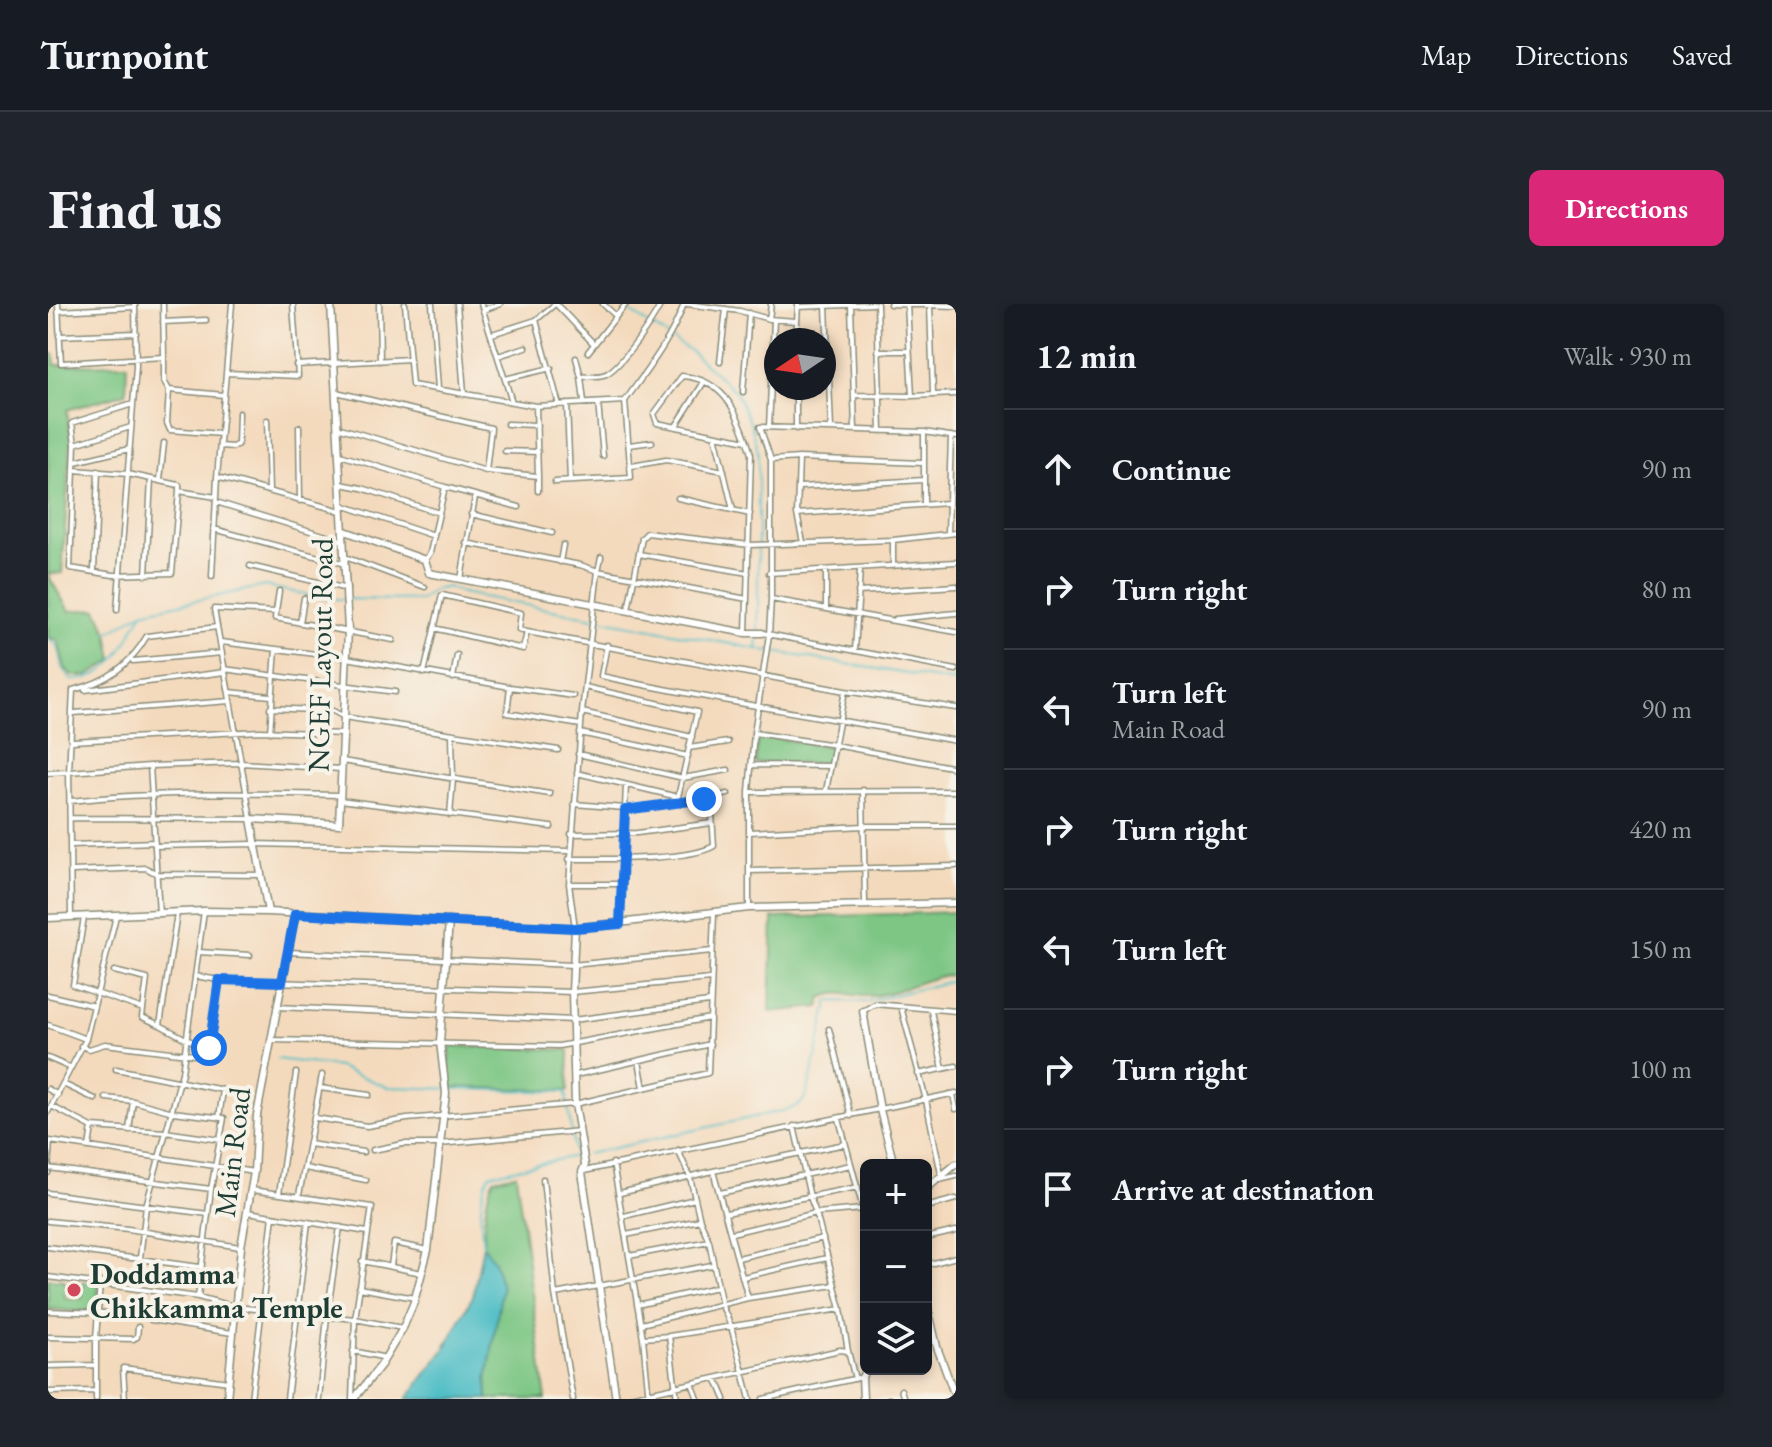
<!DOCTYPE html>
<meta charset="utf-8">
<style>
:root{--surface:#171b24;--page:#20242c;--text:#f1f3f6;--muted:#9ea1a6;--line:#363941;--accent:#db2777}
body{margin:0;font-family:"EB Garamond",serif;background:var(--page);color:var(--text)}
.controls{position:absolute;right:24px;bottom:24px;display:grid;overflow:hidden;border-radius:12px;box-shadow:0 4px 12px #0003}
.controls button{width:72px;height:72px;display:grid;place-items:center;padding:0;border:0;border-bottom:2px solid var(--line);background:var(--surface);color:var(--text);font:40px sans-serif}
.compass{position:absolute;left:716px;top:24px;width:72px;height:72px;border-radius:50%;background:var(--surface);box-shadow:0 4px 12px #0003;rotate:257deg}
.stop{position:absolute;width:24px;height:24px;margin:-18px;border:6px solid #1a73e8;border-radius:50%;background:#fff}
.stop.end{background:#1a73e8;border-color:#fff;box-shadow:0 2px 8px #0008}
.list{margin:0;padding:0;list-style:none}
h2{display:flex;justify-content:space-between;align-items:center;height:104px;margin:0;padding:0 32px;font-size:34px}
h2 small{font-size:26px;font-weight:400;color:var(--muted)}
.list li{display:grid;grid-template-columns:52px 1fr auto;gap:24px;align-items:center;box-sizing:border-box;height:120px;padding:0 32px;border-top:2px solid var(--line)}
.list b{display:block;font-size:30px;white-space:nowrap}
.list p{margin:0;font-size:26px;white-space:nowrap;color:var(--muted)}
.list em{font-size:26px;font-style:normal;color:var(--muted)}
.icon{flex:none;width:44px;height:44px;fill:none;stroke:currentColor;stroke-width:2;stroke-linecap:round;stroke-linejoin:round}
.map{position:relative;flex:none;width:908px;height:1095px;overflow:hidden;border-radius:12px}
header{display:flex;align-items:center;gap:48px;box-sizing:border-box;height:112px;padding:0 40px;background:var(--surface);border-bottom:2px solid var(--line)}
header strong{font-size:38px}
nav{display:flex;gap:44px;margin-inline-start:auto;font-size:28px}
.intro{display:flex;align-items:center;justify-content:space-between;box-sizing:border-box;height:192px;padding:0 48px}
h1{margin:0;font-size:56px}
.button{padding:20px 36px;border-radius:12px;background:var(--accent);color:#fff;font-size:28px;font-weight:700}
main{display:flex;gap:48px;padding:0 48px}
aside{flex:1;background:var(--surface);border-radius:12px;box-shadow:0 4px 12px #0003}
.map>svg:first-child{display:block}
.green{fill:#7dc684;stroke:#4e825c;stroke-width:2}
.water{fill:#50bec6;stroke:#387e7d;stroke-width:2}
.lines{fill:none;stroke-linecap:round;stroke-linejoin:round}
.stream{stroke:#50bec6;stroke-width:2}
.street-casing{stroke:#8a8c78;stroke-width:7}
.secondary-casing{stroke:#8a8c78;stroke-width:9}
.street{stroke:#fff;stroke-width:4}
.secondary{stroke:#fff;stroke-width:6}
.route{stroke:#1a73e8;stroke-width:10}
.poi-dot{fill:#d1495b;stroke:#f7f3e8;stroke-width:3}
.labels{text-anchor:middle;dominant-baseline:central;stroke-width:8;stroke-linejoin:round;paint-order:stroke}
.street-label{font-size:30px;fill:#1f3d34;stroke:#f7f3e8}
.poi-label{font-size:30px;font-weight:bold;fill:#1f3d34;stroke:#f7f3e8;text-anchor:start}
</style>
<header>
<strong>Turnpoint</strong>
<nav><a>Map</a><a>Directions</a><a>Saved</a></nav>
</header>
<div class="intro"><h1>Find us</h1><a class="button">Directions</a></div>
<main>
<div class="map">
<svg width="908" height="1095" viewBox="0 0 908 1095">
<rect width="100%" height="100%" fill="#f7f3e8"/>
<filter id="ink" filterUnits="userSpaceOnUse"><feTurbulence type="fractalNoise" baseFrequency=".0125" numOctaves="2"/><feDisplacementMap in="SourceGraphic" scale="16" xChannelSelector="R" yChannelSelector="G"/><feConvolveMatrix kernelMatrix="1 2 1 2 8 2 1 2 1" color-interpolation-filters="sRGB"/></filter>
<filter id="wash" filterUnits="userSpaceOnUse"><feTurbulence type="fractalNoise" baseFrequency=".006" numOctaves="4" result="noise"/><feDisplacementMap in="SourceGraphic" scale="32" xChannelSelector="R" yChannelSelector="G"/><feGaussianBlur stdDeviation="1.8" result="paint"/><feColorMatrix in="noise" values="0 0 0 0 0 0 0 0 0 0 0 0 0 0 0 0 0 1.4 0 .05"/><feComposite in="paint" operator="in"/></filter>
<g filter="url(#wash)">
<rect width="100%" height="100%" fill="#f4dabd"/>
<!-- green -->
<path class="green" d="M0,50H6L7,61L79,60L78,89L19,106L23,134L14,269L0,270Z
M0,271L21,307L49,305L60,329L65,356L40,372H24L17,364L10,337L0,333Z
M710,432L784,443L780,459H707Z
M908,608V671C880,670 850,692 817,692C796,692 797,686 774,693L771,703L722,708L725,614Z
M402,742L521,746L520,787L400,783Z
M468,870L498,1095H440C439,1051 426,906 446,875Z
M0,975L17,976V994L34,995L35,978L51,979L49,1009L0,1005Z"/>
<!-- water -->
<path class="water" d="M435,941L446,957L454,983L439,1076L440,1095H359L396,1046L425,992Z"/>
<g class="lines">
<!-- stream -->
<path class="stream" d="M570,0L644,48L688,88L703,121L710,148V326
M60,329L94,308L217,282L279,295L373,296L386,286L399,283L414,289L709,345
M710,333L709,345L714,346L908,378
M0,335L9,341L14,364L23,376C63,378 78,339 94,309
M229,755L291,763L339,783L518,788L527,853
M539,850L738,806C743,804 752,802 755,797C763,785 776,715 780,697L817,698L908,676
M435,941C432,917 430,891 442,870L532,851"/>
</g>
</g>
<g filter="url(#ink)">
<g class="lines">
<!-- street casing -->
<g class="street-casing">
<path id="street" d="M10,0L13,59L116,53L115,0
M331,0L332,57
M357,0L364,81L488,102L577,97
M384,0L390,85
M409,0L416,89
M433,0L464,98
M508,0L545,39
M555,0L568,12
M639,0L692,7L721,15L748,17
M829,0L833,127
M842,0L908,2
M859,0L864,92L908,90
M882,1L885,90
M778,2L783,125
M803,2L807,126
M750,3L825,0
M435,6L452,0
M10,7L87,3
M721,15L723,0
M488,16L507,0
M115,18L158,16
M444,30L488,16L511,101
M11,32L88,29
M748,36L750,0
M830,47H861
M540,48L578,0
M450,52L478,43
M116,53V77L121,86L176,91
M528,54L533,73
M672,58L678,5
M248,61L362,55
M178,69L250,72L245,0
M457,75L503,64
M121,86L119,119L122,126L173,130
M288,88L443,124L438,167L289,123
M695,88L701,9
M807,91L864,92
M577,97C599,66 623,36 636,0
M536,98L533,73C540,72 552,73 558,70C574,62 605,16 613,0
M550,99L555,152
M519,100L522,177
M219,116L221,187
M459,120L489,121
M628,122L656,78
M251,123L252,197
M721,123L726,16
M748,125V84
M876,128V199
M667,131L685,206
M27,140L83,123
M581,141L604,138
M172,142L185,143L190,140L191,109
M457,147L490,148
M292,151L397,183L382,249L377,256
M751,154L749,210L755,238
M723,156L751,154L874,159
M27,158L81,145
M584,162L618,156L676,167
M26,166L27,140L24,119L85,100
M439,167L490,172L488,102
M490,172V187
M169,173L184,0
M112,176L116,139
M507,178L583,174L577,97
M293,180L314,184L391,209
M397,183L471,203
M752,183L876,176
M131,187L124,269L65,271L22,264L26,166L80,170L131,181V187L168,193
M630,194L702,210
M168,198L295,237
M294,201L386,232
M423,210L504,229
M749,210L899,199
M166,225L297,260
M900,229L903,132
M845,236V262
M418,239L532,261L550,267L534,408L521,580
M591,250L700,269
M297,253L377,283
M553,253L550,267L699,295
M512,258L515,241
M202,262L299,285
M46,267L50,167
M721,269L908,258
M98,271L103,175
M164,272L169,173L293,207
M413,275L427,193
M231,287L227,314L345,336
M810,288L908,282
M723,295L908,328
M778,305V266
M69,306L88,63L87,0
M580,306L594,234L599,229L702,241L845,236L908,229
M847,315L908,309
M252,319L256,294
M386,324L475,345L479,328
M698,329L703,150C692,113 678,75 634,72L606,110L609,119L699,137
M714,329L908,366
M173,338L299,354L462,383L459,409L533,421
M559,341L553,372C671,398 790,415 908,437
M807,347L812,265
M85,357L174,349
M176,365L347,388
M376,369L394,291L473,309L471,326L479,328L797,387L778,487
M405,374L409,351
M462,383L525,392
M37,386L177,368
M797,387L908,404
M181,388L223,392
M222,404L285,407L296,413L510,446
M534,408L644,433
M26,409L182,397
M222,428L228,345
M532,429L640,452
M706,429L787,441L908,464
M24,437L212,427L295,430
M641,444L680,438
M530,450L635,474L680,466
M294,457L502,490
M703,461L783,462
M0,469L21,468L25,386C59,378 82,361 99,332L169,323
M529,469L630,493L649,408L537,383
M815,486L817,601
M701,488L908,487
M663,494L680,490
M292,496L503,523
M22,497C111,487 202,489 292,491
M526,500L577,504
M402,511L405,475L404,430
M22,514L203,515L166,305L228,308
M701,528L816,522H908
M523,530L589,529L664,519
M24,541L107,538
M107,542L207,540L521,547
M521,555C553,555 641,557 666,542L663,494L577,506
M25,567L98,564L109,570L213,571
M701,567L908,562
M701,604V488L706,429L721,331L723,295V156L712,123L876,128L908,133
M129,609L112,721L138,735L161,744L171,676
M111,610L102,462L193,459L293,465
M23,613L21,468L102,462
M36,613L25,681L95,705
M572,618L578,481
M527,624L521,580H574
M150,648L202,651
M240,648L524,661L664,647
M66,667L99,675L94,713L112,721
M147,672L171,676L524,688L663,675
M0,691L46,702
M229,703L525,716L661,698
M853,703L878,796L893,870
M815,707L827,700L908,707
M883,707L895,765
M0,721L38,735
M781,725L803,812
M223,736L511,742L662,714
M33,742L41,745L57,740L147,751
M0,754L23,764
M591,757L596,784
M68,765L175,786L171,814
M870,770L908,762
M528,771L662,740
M15,780L47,795
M272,784L321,791
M0,785L10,791
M905,790L908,805
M58,794L85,797L125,808L176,814L163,885L150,993
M5,803L44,823L117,828L173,836
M0,808L38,735L68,612
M267,814L319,822L359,815L527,800L660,769L666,609
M791,815L818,916
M746,822L762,893L768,909L816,905
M81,826L85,797
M261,840L315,848
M41,843L44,823
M325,846L355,840H392L532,827
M630,846L642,873L652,916L661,937L674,1002L683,1022L702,1095
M565,859L595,1034L601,1095
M0,864L163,885
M257,864L318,876
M536,867L908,789
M665,867L700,994
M0,869L2,837L206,868
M495,875L507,990L525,1095
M891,876L908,872
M204,886L324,903L307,1015L304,1095
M0,889L160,910
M572,889L665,867L797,840
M672,889L803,861
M231,890L248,769
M251,891L274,771
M878,903L908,895
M200,908L319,928
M678,909L810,883
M576,912L647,895
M0,917L80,925L192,943
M684,929L768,909L793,1005L800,1047
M578,931L652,916
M878,934L908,927
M0,943L152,963
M581,952L661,937
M92,954L98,902L134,769L156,607
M690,954L775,934
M314,957L374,969
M878,961L908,953
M343,962L346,939L380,946
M0,973L150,993L188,1003L307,1015L354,1024
M695,973L779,954
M311,984L367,994
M507,990L664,961
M589,1001L669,983
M0,1007L82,1010
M103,1016L184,1029
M593,1020L700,994L787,981
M621,1032L629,1095
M0,1033L85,1035L89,1033L90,1023
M595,1034L621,1032L793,1005
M305,1047L338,1054
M0,1062L47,1061
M668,1074L677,1095
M644,1079L650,1095
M853,1086L856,1095
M0,1088L48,1087
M48,1095V1035L52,978
M77,1095L75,1064L181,1078
M203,1095L225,912
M239,1095L260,918
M271,1095L279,1012L292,923
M573,1095L792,1046L800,1047L807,1075
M715,1095L810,1074
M840,1095H841"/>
</g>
<!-- secondary casing -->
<g class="secondary-casing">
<path id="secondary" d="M297,227L377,256L381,269L698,329H714
M220,608L203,515L291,520L300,326L283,0
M0,614L156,607L220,608L527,624L701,604L908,599
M527,624L524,688L527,800L537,861L534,868L568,1095
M815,707L832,806L846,861
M878,885L908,860
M878,995L889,1043L908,1095
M179,1095L193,943L206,868L209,811L247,610
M306,1095L333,1061L355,1024L366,998L380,946L398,789L392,738L401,617
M815,1095L814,1073L818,1065"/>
</g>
<!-- street -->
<use href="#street" class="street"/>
<!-- secondary -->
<use href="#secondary" class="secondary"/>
</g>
</g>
<g class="lines" filter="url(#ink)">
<!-- route -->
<path class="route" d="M161,744L171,676L234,678L247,610L527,624L572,620L577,506L656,495"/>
</g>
<!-- markers -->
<circle class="poi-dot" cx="26" cy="986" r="8"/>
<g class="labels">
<!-- street labels -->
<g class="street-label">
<text transform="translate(272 351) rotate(-89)">NGEF Layout Road</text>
<text transform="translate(184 848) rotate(-83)">Main Road</text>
</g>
<!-- poi labels -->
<g class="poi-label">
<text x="42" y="969">Doddamma<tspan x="42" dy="34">Chikkamma Temple</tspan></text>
</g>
</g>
</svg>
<div class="controls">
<button>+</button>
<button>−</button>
<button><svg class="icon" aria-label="layers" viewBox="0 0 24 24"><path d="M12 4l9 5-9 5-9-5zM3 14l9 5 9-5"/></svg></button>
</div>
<svg class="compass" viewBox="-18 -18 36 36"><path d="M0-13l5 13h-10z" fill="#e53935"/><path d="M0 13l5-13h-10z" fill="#9ea1a6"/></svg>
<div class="stop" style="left:161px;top:744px"></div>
<div class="stop end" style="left:656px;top:495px"></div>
</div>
<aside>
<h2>12 min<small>Walk · 930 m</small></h2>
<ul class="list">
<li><svg class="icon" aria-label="ahead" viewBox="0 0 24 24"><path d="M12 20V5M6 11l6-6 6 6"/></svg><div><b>Continue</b></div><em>90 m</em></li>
<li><svg class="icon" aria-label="right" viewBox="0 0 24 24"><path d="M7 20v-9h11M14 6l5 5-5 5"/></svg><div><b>Turn right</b></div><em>80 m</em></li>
<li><svg class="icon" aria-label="left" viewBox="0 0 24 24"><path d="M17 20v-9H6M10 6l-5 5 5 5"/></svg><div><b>Turn left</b><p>Main Road</p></div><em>90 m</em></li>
<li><svg class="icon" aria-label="right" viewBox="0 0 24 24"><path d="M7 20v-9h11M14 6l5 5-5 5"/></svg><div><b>Turn right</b></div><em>420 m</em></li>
<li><svg class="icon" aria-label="left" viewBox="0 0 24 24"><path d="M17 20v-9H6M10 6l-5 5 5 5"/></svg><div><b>Turn left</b></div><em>150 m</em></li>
<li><svg class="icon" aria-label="right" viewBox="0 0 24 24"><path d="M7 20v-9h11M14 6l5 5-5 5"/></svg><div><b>Turn right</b></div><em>100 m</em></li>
<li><svg class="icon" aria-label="arrive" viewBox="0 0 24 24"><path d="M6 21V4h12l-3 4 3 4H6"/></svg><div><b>Arrive at destination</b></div></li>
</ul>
</aside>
</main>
